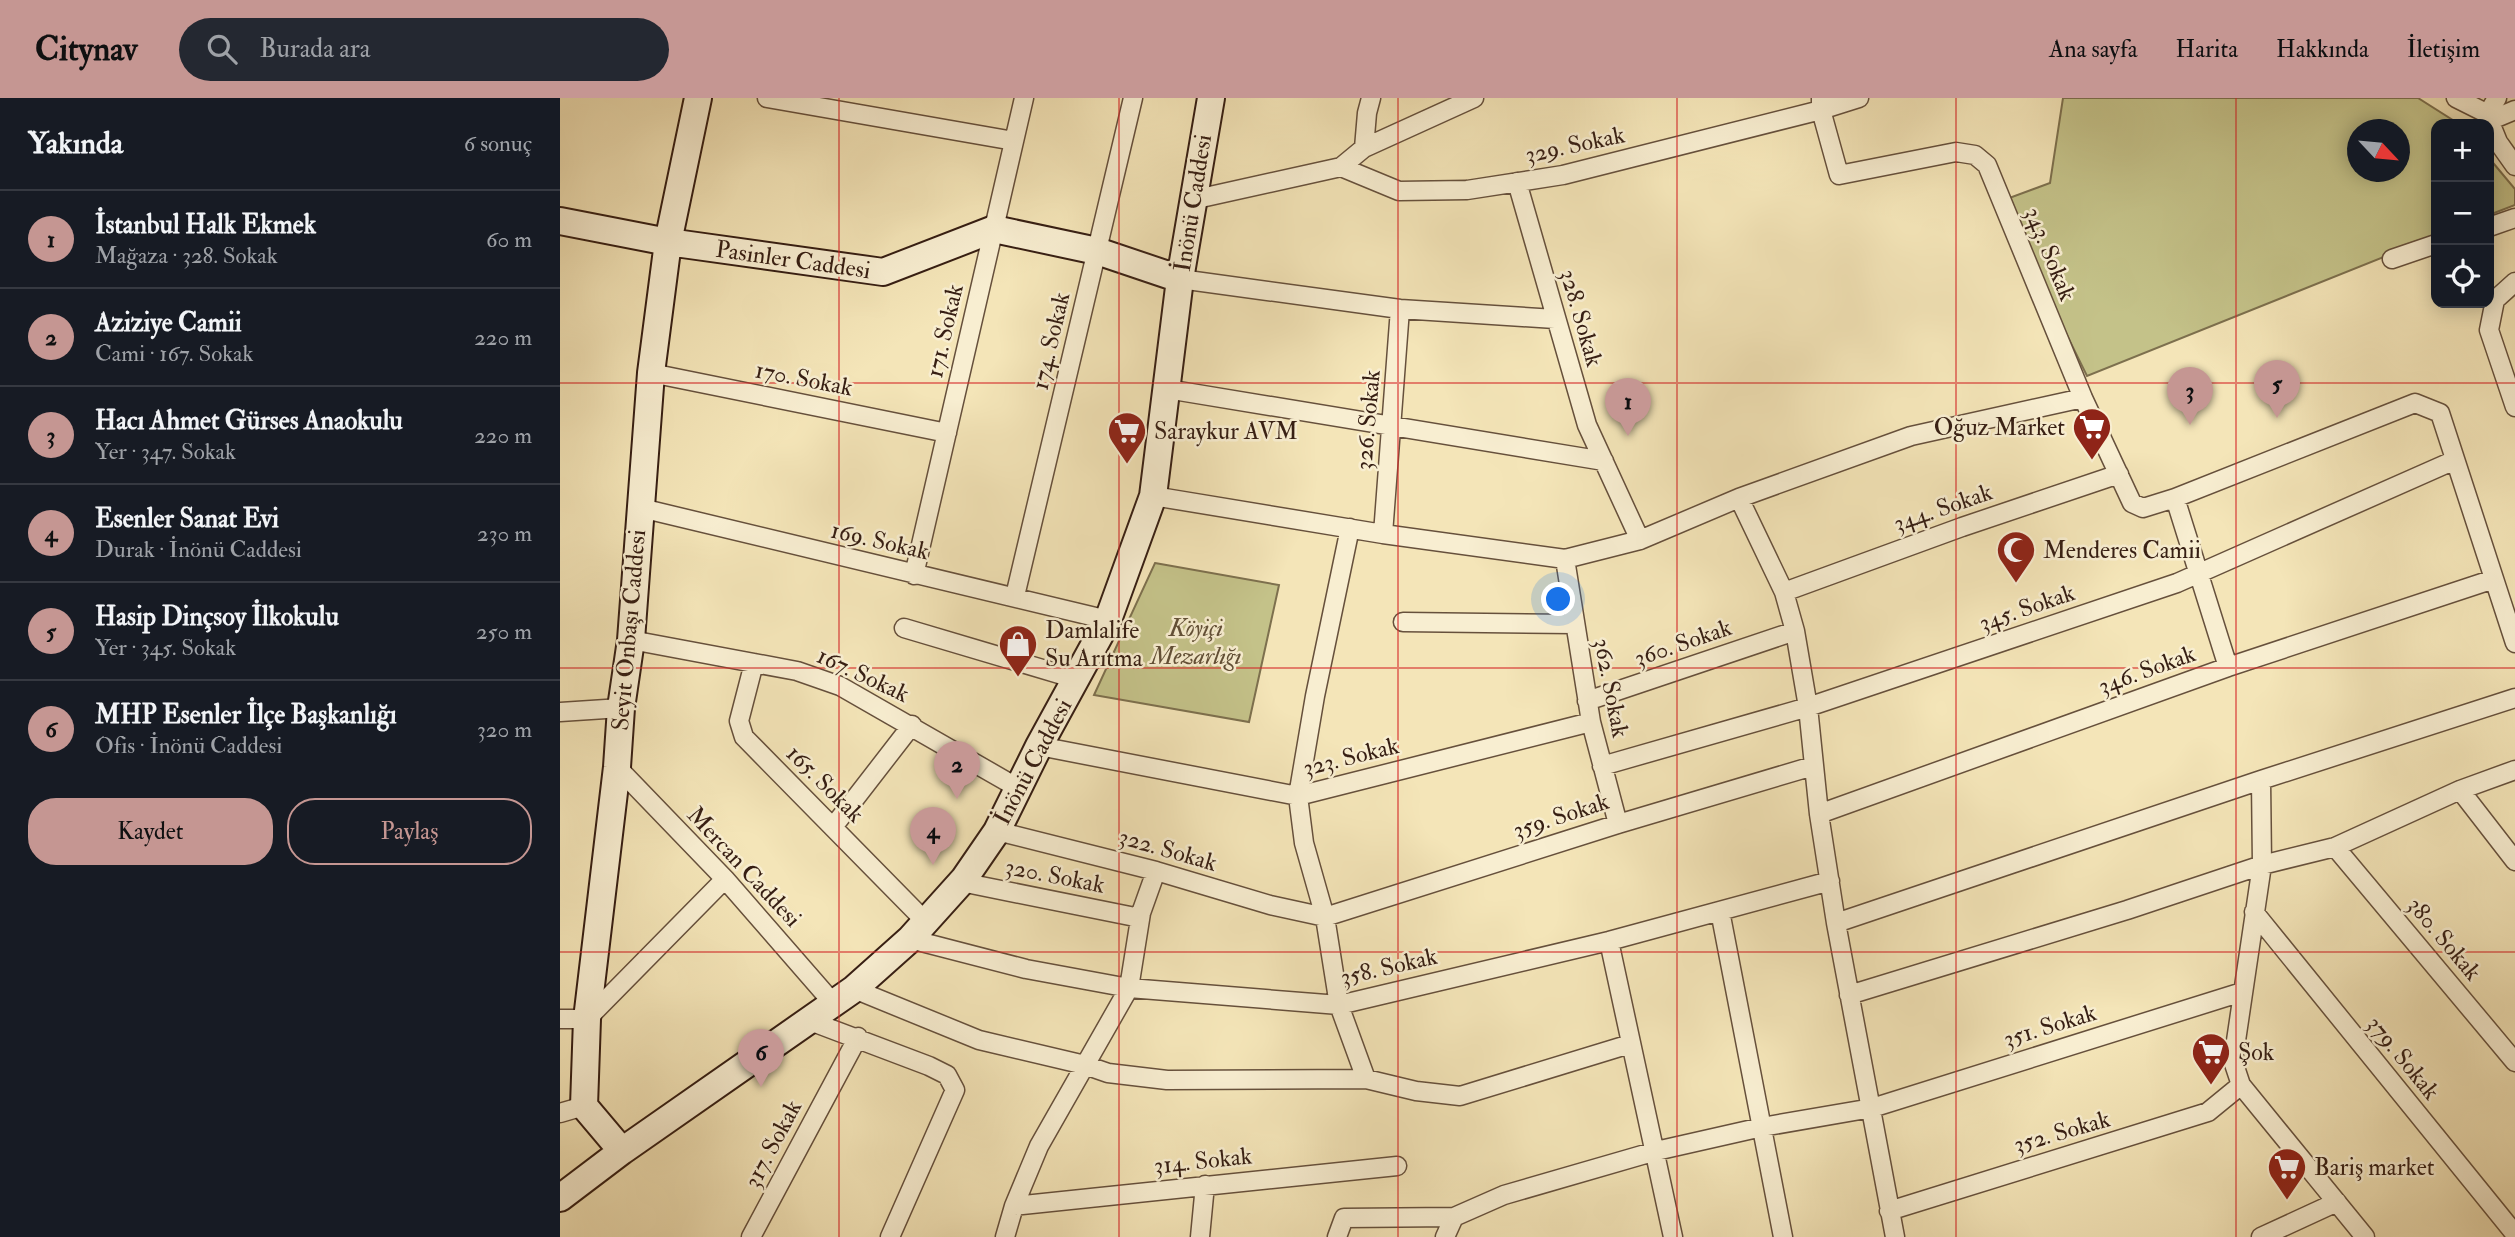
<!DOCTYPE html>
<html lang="tr">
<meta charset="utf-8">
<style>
:root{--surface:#171b24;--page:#242831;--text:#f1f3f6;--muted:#9ea1a6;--line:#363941;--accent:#c59692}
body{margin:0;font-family:"IM FELL Double Pica",serif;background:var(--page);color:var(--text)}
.controls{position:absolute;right:21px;top:21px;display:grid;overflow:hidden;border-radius:14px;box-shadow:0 4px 18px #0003}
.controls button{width:63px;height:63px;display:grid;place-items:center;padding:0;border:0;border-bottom:2px solid var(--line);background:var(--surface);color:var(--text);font:35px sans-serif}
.compass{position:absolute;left:1787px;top:21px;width:63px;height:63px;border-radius:50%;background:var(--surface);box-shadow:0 4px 18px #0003;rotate:116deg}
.you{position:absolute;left:999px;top:502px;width:24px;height:24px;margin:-18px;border:5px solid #fff;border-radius:50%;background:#1a73e8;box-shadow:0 0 0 10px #1a73e833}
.badge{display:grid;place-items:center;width:46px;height:46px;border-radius:50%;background:var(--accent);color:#111;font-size:23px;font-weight:700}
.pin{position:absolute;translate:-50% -58px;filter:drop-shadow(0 2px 4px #0008)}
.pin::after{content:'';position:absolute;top:37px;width:24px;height:21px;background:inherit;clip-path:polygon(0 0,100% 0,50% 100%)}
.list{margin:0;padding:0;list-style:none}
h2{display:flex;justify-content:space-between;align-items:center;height:91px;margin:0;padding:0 28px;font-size:30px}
h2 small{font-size:23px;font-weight:400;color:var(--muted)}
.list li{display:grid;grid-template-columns:46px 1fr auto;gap:21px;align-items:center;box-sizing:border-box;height:98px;padding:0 28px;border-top:2px solid var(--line)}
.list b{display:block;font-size:26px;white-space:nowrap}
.list p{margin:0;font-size:23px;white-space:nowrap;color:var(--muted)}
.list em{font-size:23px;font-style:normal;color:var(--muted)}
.actions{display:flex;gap:14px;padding:21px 28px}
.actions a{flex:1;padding:16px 0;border:2px solid var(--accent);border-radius:28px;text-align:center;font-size:24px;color:var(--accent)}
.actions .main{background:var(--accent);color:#111}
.icon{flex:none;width:38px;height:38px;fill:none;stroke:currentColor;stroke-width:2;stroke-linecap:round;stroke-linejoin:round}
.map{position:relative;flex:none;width:1955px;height:1139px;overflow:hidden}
header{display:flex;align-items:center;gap:42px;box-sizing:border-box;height:98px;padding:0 35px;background:var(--accent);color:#111}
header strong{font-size:33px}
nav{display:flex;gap:38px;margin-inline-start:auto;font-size:24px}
.search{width:490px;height:63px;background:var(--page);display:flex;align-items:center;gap:18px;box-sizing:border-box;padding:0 24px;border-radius:38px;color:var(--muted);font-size:26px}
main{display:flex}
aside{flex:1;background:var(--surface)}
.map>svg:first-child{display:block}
.green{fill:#c4c289;stroke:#7d704e;stroke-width:2;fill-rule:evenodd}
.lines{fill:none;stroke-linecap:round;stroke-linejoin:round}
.street-casing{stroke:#66503c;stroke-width:21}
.secondary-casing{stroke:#361e13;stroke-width:30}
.street{stroke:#f8eed1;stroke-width:18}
.secondary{stroke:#f8eed1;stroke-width:26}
.grid{fill:none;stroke:#d62828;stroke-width:2;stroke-opacity:0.55}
.labels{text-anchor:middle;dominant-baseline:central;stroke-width:5;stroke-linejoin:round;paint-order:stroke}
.street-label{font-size:24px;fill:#361e13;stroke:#f8eed1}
.poi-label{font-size:24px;fill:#361e13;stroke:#f8eed1;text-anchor:start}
.park-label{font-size:24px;font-style:italic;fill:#614f36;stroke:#f8eed1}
</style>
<header>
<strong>Citynav</strong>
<div class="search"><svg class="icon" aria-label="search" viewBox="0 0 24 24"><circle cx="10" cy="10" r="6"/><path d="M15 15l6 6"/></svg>Burada ara</div>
<nav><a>Ana sayfa</a><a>Harita</a><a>Hakkında</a><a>İletişim</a></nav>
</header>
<main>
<aside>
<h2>Yakında<small>6 sonuç</small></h2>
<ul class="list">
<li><span class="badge">1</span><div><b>İstanbul Halk Ekmek</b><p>Mağaza · 328. Sokak</p></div><em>60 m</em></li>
<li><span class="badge">2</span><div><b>Aziziye Camii</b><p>Cami · 167. Sokak</p></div><em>220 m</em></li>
<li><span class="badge">3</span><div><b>Hacı Ahmet Gürses Anaokulu</b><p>Yer · 347. Sokak</p></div><em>220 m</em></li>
<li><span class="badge">4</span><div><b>Esenler Sanat Evi</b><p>Durak · İnönü Caddesi</p></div><em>230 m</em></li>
<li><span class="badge">5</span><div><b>Hasip Dinçsoy İlkokulu</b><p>Yer · 345. Sokak</p></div><em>250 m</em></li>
<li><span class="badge">6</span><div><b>MHP Esenler İlçe Başkanlığı</b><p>Ofis · İnönü Caddesi</p></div><em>320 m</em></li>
</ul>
<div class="actions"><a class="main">Kaydet</a><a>Paylaş</a></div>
</aside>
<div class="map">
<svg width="1955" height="1139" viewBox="0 0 1955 1139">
<rect width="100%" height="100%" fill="#f4e5b8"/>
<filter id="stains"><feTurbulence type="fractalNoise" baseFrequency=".00286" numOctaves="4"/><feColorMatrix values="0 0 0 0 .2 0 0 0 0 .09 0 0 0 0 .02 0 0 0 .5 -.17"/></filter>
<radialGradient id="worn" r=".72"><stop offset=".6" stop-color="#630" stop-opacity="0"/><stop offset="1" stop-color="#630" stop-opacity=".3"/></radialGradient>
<!-- green -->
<path class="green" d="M1503,0H1858L1899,26H1876V138L1527,278L1441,103L1490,85ZM1798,32H1840V74H1798Z
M1929,60L1955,91V107L1929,117Z
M595,465L719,487L689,624L534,597Z"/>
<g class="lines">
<!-- street casing -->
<g class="street-casing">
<path id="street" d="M207,0L454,43
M1261,0V12L1279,77L1396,54L1415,57L1427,67L1523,300L1572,405L1583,410L1615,400L1855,305L1880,315L1955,545
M1896,0L1936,20L1955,12
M1927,17L1938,44L1955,68
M1927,17L1937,0
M804,50L807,15L811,0
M781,69L839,93L907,92L1003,77L1261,12L1299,0
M957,84L1027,327L1080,442
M632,102L781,69L804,50L914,0
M1929,129L1955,120
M1832,161L1876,146
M620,181L840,211L995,221
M1955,184L1935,202L1929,232L1955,309
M91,275L387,335
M607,291L1044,363
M593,398L823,436L1005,461L1080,442L1179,400L1351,338L1523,300
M1179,400L1224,494L1235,533L1248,609L1259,716L1276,825L1335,1139
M1615,400L1668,569
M81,410L548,522
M790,430L755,598L738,698L744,745L765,819L779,907L806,981
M823,436L840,211
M1005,461L1031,624L1058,726
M354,477L464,0
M1224,494L1402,429L1559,376
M455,498L573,0
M843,524L1014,526
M344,530L516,581
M71,542L237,573L280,588L458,690
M194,565L179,623L184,639L365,823
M1027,603L1235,533
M0,614L61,610
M479,648L738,698L1031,624
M1042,668L1248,609L1617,485L1895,362
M57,669L165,781L273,905
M1701,682L1702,767L1673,963L1681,987L1805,1139
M1900,692L1955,763
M1259,716L1668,569L1934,481
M273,729L352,627
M437,733L596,773L710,807L765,819L1058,726L1253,668
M1775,749L1955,964
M401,784L580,820
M1160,813L1223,1139
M1694,814L1955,1136
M1276,825L1701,682L1955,600
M350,841L466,871L569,890L779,907L1049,843L1270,783
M1049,843L1113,1139
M294,891L419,942L525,967L548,975L607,982L806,981L856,993L900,998L1070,946
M1289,897L1567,812L1702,767L1775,749L1900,692L1955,672
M0,921H27L165,781
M250,923L369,968L387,977L395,992L330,1139
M0,1015L24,1008
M454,1108L837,1068
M1329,1113L1648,1014L1681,987
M191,1139L298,939
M445,1139L454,1108L479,1048L569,890L581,815L596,773
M640,1139L645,1087
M777,1139L784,1120L894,1119
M885,1139L894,1119L944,1097L1096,1053L1202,1029L1312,1010L1682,894
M1701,1139L1777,1104"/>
</g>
<!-- secondary casing -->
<g class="secondary-casing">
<path id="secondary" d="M0,123L108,144L323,174L434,131L537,153L620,181
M62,1053L24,1008L27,921L57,669L61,610L71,542L91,275L108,144L138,0
M0,1100L62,1053L294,891L350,841L404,781L437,733L479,648L548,522L593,398L620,181L651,0"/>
</g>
<!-- street -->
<use href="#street" class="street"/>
<!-- secondary -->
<use href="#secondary" class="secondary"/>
</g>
<!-- grid -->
<path class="grid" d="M279,0V1139M559,0V1139M838,0V1139M1117,0V1139M1396,0V1139M1676,0V1139M0,285H1955M0,570H1955M0,854H1955"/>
<!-- icons -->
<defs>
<g id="supermarket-pin" transform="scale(2.0125)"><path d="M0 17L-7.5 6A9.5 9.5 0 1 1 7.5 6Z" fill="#8f2418" stroke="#f8eed1"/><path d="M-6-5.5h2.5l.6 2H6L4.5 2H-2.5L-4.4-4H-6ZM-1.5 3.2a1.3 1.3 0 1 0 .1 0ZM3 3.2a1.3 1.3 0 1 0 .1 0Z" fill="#fff"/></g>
<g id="mosque-pin" transform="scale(2.0125)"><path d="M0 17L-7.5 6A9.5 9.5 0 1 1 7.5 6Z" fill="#8f2418" stroke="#f8eed1"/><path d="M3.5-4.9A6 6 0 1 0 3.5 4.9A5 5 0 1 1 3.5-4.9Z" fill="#fff"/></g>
<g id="shop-pin" transform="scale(2.0125)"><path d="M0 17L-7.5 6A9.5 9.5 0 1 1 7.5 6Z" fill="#8f2418" stroke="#f8eed1"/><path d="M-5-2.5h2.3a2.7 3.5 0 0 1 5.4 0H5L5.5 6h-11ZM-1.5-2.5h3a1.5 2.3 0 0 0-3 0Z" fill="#fff"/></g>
</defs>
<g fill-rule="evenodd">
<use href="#supermarket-pin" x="1532" y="329"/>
<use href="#supermarket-pin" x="567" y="333"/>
<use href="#mosque-pin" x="1456" y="452"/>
<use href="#shop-pin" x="458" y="546"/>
<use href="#supermarket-pin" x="1651" y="954"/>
<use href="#supermarket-pin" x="1727" y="1069"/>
</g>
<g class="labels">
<!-- street labels -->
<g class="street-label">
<text transform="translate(1015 47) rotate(-12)">329. Sokak</text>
<text transform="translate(633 105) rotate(-81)">İnönü Caddesi</text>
<text transform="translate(1490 156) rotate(68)">343. Sokak</text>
<text transform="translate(233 162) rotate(8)">Pasinler Caddesi</text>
<text transform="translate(1021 220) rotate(74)">328. Sokak</text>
<text transform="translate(385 233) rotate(-77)">171. Sokak</text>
<text transform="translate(491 243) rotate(-77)">174. Sokak</text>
<text transform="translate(244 281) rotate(11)">170. Sokak</text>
<text transform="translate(808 322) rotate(-85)">326. Sokak</text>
<text transform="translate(1383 410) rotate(-19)">344. Sokak</text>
<text transform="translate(320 443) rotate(13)">169. Sokak</text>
<text transform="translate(1467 510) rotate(-19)">345. Sokak</text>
<text transform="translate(69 532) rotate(-85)">Seyit Onbaşı Caddesi</text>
<text transform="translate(1123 545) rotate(-19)">360. Sokak</text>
<text transform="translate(1587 572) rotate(-20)">346. Sokak</text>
<text transform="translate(303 577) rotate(25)">167. Sokak</text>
<text transform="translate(1051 590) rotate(79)">362. Sokak</text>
<text transform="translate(791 659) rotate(-14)">323. Sokak</text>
<text transform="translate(473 664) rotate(-62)">İnönü Caddesi</text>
<text transform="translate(265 686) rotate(45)">165. Sokak</text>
<text transform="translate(1001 718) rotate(-18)">359. Sokak</text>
<text transform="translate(608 752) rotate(16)">322. Sokak</text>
<text transform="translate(184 769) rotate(47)">Mercan Caddesi</text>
<text transform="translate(495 778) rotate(11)">320. Sokak</text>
<text transform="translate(1884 841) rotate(50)">380. Sokak</text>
<text transform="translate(829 869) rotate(-13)">358. Sokak</text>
<text transform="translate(1490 928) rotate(-17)">351. Sokak</text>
<text transform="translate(1843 960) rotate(51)">379. Sokak</text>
<text transform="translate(1502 1034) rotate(-16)">352. Sokak</text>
<text transform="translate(213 1046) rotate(-62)">317. Sokak</text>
<text transform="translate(643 1063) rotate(-6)">314. Sokak</text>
</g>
<!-- poi labels -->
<g class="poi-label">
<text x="1505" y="329" text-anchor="end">Oğuz Market</text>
<text x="594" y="333">Saraykur AVM</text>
<text x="1483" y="452">Menderes Camii</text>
<text x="485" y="532">Damlalife<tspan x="485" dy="28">Su Arıtma</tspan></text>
<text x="1678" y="954">Şok</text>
<text x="1754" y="1069">Bariş market</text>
</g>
<!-- park labels -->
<g class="park-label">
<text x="636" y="530">Köyiçi<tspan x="636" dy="28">Mezarlığı</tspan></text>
</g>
</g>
<rect width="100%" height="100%" filter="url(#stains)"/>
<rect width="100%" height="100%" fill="url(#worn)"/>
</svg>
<div class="controls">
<button>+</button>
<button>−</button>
<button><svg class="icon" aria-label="locate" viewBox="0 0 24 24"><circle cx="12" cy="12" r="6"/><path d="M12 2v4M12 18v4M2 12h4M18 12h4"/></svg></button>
</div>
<svg class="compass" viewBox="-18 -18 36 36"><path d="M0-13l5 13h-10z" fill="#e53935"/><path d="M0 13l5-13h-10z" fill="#9ea1a6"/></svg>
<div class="you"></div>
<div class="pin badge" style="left:1068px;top:338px">1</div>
<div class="pin badge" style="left:397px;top:701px">2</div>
<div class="pin badge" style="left:1630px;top:327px">3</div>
<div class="pin badge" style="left:373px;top:767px">4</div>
<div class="pin badge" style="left:1717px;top:320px">5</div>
<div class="pin badge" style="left:201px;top:989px">6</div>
</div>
</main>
